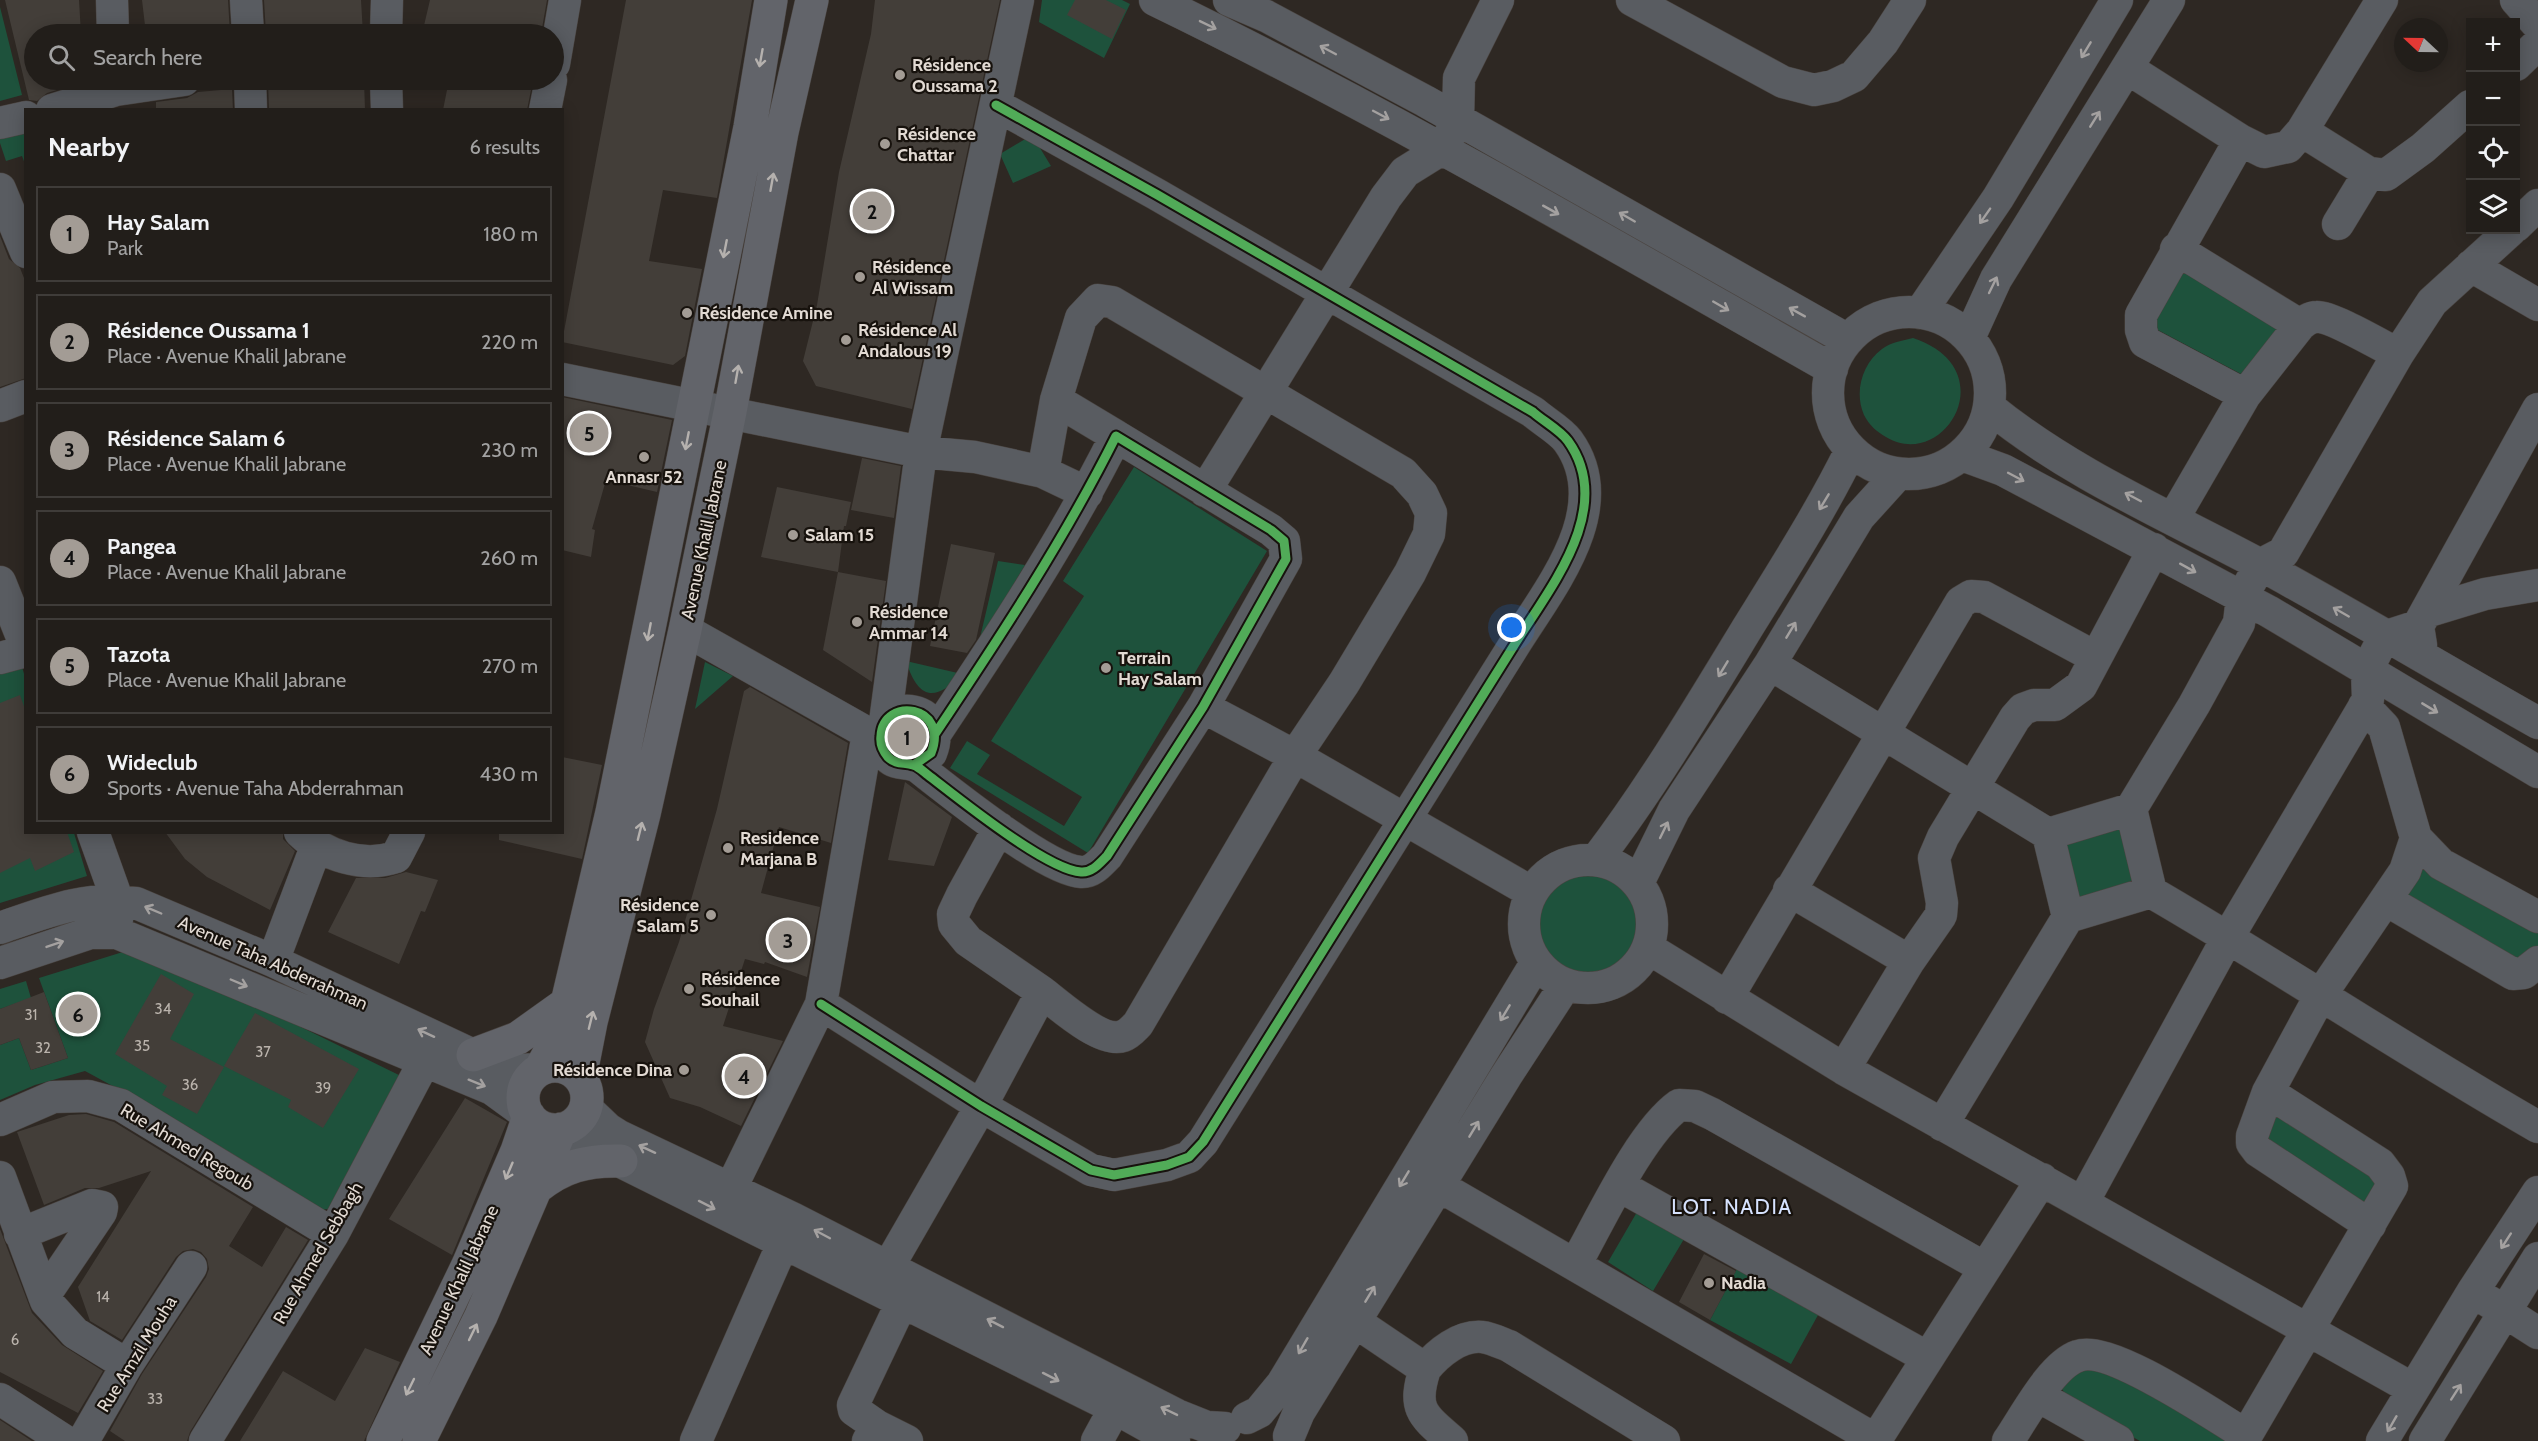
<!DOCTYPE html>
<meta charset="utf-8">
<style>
:root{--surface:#221e1a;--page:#2a2723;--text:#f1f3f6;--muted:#a2a2a2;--line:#3f3c39;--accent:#a39c95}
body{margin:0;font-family:Cabin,sans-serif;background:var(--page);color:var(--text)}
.controls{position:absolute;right:18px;top:18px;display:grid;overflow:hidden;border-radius:0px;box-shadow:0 3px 15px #0003}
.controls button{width:54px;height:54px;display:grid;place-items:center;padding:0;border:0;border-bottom:2px solid var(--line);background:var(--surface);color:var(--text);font:30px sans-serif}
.compass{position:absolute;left:2394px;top:18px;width:54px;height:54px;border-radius:50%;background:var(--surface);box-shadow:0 3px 15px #0003;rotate:292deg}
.you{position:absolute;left:1512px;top:628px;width:21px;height:21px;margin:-15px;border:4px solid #fff;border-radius:50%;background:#1a73e8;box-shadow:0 0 0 9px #1a73e833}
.badge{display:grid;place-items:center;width:39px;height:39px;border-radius:50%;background:var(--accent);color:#111;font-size:20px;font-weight:700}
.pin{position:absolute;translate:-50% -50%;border:3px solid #fff;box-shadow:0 2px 6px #0006}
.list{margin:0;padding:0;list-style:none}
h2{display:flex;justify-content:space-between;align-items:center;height:78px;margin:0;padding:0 24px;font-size:26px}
h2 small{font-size:20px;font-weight:400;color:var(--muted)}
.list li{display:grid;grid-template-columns:39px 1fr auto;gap:18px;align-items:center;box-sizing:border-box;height:96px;margin:0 12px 12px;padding:0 12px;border:2px solid var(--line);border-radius:0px}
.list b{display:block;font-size:22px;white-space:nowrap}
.list p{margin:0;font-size:20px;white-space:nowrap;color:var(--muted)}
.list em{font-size:20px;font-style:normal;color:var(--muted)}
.icon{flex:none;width:33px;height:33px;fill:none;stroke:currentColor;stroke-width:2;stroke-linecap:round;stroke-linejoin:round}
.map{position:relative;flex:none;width:2538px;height:1441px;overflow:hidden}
.search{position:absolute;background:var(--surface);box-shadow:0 3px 15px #0003;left:24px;top:24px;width:540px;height:66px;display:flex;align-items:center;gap:15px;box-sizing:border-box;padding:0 21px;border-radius:33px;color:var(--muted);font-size:22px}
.panel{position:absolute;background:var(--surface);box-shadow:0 3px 15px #0003;left:24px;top:108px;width:540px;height:726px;border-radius:0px}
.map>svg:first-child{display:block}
.green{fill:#1e523c}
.building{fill:#433e39}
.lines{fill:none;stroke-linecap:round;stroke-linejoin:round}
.minor-casing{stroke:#4a4440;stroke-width:33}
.major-casing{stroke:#4a4440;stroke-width:34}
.minor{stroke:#595c61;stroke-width:32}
.major{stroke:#62646a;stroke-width:33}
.cycleway-casing{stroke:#17120d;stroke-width:13}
.cycleway{stroke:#51ab58;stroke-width:9}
.oneway{stroke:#a4a1a0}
.oneway2{stroke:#b5b1ae}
.poi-dot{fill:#a39c95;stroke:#17120d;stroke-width:2}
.labels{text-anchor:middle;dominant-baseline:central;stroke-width:4.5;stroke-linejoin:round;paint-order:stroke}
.number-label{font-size:15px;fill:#bab3ac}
.poi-label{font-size:18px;font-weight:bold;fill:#e2dad3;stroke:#17120d;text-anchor:start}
.street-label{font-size:18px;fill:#e2dad3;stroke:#17120d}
.quarter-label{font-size:21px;letter-spacing:1.5px;fill:#d6e2fe;stroke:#17120d}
</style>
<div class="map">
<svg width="2538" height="1441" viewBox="0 0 2538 1441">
<rect width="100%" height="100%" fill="#2e2823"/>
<!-- green -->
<path class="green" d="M1042,0H1122L1130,4L1104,58L1039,22Z
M0,7L22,95L0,101Z
M25,125V164L22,156L6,161L0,143V133Z
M1032,135L1051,166L1013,183L1000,154Z
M2182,266L2283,322L2241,374L2156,329L2152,317Z
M1913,338C2006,369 1944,472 1886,437C1877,432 1869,425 1864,415C1854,392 1862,364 1882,349C1891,342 1902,341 1913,338Z
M1134,467L1267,551L1088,853L950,768L967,741L990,755L977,774L1064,826L1082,797L991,741L1084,596L1063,581Z
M998,561L1025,565L979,642Z
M20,660L25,677L26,832L74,833L87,876L0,903V667Z
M906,661L962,674C935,703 918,699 906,661Z
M705,662L733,676L695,709Z
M888,723L926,726L909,760L885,731Z
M2125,820L2141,886L2073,907L2058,839Z
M2421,866L2538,929V949L2524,963L2407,901V890Z
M1590,869C1707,910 1584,1034 1541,945C1531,923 1541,894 1560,880C1569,874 1580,872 1590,869Z
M126,951L209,982L403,1077L328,1209L321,1210L190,1128L85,1071L35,1085L0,1100V1045L19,1038L31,1070L68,1058L39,978Z
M26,981L31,998L0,1009V989Z
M2271,1111L2379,1172L2373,1209L2257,1135Z
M1637,1212L1684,1239L1653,1291L1608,1262Z
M1740,1263L1823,1306L1791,1364L1710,1320Z
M2096,1361L2227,1441H2140L2074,1405L2061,1388L2064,1373Z"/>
<!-- building -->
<path class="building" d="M5,0H79L81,34H34V80H89L47,93L37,101L29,100Z
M142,0H228L230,34H146Z
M264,0H361L363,34H266Z
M430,0H547L541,34H422Z
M626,0H752L717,198L663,190L649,261L702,269L685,356L673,365L562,342Z
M875,0H1000L912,409L816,386L803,361L817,305L839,172L871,34Z
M1075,0H1106L1126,10L1112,39L1067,15Z
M268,80H364L365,110H269Z
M449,80H533L527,110H443Z
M232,89L233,110H156V102L187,98L198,92Z
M0,236L9,259L20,268L26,283V378L0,387Z
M562,397L672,420L657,492L606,480L592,529L595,530L591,557L562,550Z
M862,458L901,466L894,518L851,510Z
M777,487L851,502L846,526H844L838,572L761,557Z
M951,544L995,553L976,640L967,653L930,646Z
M838,572L886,581L872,682L823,650Z
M750,687L848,743L831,843L779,827L761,893L820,907L807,977L765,962L764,964L745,959L723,1026L783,1041L741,1126L700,1107L670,1098L645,1042L654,1009L679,942L717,809L744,691Z
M20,695L26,712V832H67L74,852L35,871L30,858L0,873V703Z
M562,757L602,765L582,859L499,840V832H562Z
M905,782L952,817L934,866L888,860Z
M165,832H283V839L295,851L270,910L207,877L185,859Z
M406,872L438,880L425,912L421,911L399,964L328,932L356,878H385Z
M161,974L194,994L170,1039L224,1067L197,1114L162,1095L167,1086L115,1054Z
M44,992L68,1058L31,1070L19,1038L0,1045V1009Z
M255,1013L359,1069L323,1128L288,1107L291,1100L224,1066Z
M465,1098L507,1122L452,1255L389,1219Z
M86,1114L114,1122L253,1207L229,1246L262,1267L286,1227L308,1240L190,1432L187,1441H125L110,1431L142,1374L206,1277L209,1269L207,1259L201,1252L193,1249L183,1251L176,1257L122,1340L90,1321L78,1287L151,1171L99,1188H85L44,1205L17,1132L69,1115Z
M0,1229L32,1313L62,1345L103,1371L78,1413L0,1372Z
M1704,1254L1736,1271L1710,1320L1679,1302Z
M365,1348L400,1362L364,1441H240L283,1371L335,1401Z
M0,1420L32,1441H0Z"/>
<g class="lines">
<!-- minor casing -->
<g class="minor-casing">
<path id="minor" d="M112,0L113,34
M246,0L248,34
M1155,0C1386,112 1608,242 1832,369
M1229,0L1266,16L1425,101L1848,340
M1632,0L1783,82L1814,90L1833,86L1854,76L1883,42L1910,0
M2516,0L2538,25
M386,34L387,0
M554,64L565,0
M2516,65L2538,44
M2127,68L2240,140L2264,152L2288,147L2302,131L2382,0
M250,80L251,110
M386,80L387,110
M52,110L116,90L184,80
M545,110L551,80
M0,123L26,117
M2302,131L2369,173L2386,175L2423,148L2470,106
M2240,140L2141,315V330L2145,342L2245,395
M0,189L26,252
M2338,224L2369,173
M2516,226L2538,205
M2176,249L2300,325
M2471,266L2538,305
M1828 393a81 81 0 1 1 162 0a81 81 0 1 1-162 0Z
M1920,313L1998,198L2117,0
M1969,338L1996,279L2169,0
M562,379L921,452L975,457L1043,472L1087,493
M1056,400L1116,436
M0,406L26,396
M1989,407C2068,472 2167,515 2257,563C2351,614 2444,670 2538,723
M1962,455L2003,470L2268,611L2538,772
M1205,491L1386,197L1405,172L1442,149L1458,120L1459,78L1498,0
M2173,519L2245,395L2300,325C2305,321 2310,317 2317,317C2331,316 2382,346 2398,354
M0,582L26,647
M2426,612L2485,594L2538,585
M685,630L880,740
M2421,645L2418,626L2538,409
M0,658L26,651
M1770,664L2048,834L2068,917L2151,892L2131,809L2048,834
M2364,706L2384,727L2416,838L2441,864L2538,917
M1203,707L1295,756L1531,892
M885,722L921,452L1018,0
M914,765L931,753C950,705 883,696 881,736C880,743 883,751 888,757C896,765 904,762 913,765C918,766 924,772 928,775C958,798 1047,870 1081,872C1092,873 1100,863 1107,856L1203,707L1286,559L1284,541L1271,530L1116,436C1064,540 1000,637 935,734
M2131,809L2194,705L2239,623L2242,597L2260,565L2283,553L2398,354L2432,302L2511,230
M999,828L962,895L953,914L954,924L968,941L1042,992
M93,832L117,899V920
M300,832C325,856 363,868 396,857L409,832
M1597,859C1653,785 1700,706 1748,627C1784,569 1821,511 1851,450
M1524 924a64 64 0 1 1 128 0a64 64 0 1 1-128 0Z
M1638,883L1674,810L1770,664L1859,517L1898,474
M1789,890L1909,961
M2151,892C2282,968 2407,1052 2538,1127
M2386,900L2513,974L2524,973L2538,962
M0,928C43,913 89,894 136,903L273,961L488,1062L518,1070L540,1069
M1648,948L1844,1069L2413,1389
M273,961L316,847
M0,963L90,933H117L492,1089L529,1116
M1727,998L1961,602L1971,596L1984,597L2095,657
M821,1004L981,1106L1091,1170L1114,1175L1167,1165L1189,1157L1203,1142L1513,647C1548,590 1617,509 1568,441C1560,430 1543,421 1533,412L1156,194L996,105
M1844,1069L1909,961L1941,915L1942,903L1934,858L1943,837L2015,718L2023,709L2034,705H2055L2081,686L2154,549
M586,1108L608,1129L619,1136L794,1219L1177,1415L1207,1427L1225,1428
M0,1120L53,1097L88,1096L121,1105L333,1234
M1942,1125L2068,917
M563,1129L601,1152L1115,1408L1174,1441
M0,1177L46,1301L75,1333L127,1365
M1439,1186L1876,1440
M1620,1186L1928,1358
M731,1188L821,1004L868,733
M2083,1202L2228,937L2368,700L2367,670L2384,637L2418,626
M2370,1225L2258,1151L2252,1143V1136L2268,1092L2320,996L2405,871L2416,838
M20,1234L92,1205L102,1207L101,1212L44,1296
M1575,1265C1600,1221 1640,1133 1679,1105L1695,1106L1712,1114L1985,1268
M887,1269L981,1106L1042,992C1059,1005 1102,1044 1123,1036C1129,1034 1134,1028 1138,1024L1295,756L1344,683L1410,573L1429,534L1431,513L1422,494L1403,473L1112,302L1098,300L1081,318L1056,400L1043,472
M2488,1301L2538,1333
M1354,1321L1425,1369C1438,1353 1460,1335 1482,1337C1491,1338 1501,1343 1509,1346L1664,1441
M1425,1369C1412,1409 1422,1415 1452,1441
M2038,1396L2118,1441
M0,1399L65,1441
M1247,1418L1259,1412L1282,1384L1536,963
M877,1426L854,1410L853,1405L902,1302
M1289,1436L1299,1412L1506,1076L1566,984
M83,1441L127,1365L191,1267
M205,1441L333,1234L424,1062
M696,1441L791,1225
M868,1441L877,1426L907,1441
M1097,1441L1115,1408
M1875,1441L2042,1179
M2008,1441C2024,1418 2051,1365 2078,1356C2110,1344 2214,1416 2246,1435
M2243,1441L2392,1186L2389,1176L2380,1164L2268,1092
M2382,1441L2473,1291L2538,1192
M2425,1441L2538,1258"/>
</g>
<!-- major casing -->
<g class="major-casing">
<path id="major" d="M473,1055L518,1038L567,1003
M523 1098a32 32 0 1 1 64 0a32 32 0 1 1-64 0Z
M541,1068L554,1044L567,1003L612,812L750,127L771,0
M580,1078L591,1022L644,814L685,630L730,412L782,132L812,0
M536,1188C563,1166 587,1160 621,1161
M383,1441L468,1265L517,1151L529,1116
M419,1441L481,1316L561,1129"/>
</g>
<!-- minor -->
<use href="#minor" class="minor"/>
<!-- major -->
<use href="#major" class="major"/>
<!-- cycleway casing -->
<g class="cycleway-casing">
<path id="cycleway" d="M914,765L931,753C950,705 883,696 881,736C880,743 883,751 888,757C896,765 904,762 913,765C918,766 924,772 928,775C958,798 1047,870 1081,872C1092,873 1100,863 1107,856L1203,707L1286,559L1284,541L1271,530L1116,436C1064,540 1000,637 935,734
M821,1004L981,1106L1091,1170L1114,1175L1167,1165L1189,1157L1203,1142L1513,647C1548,590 1617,509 1568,441C1560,430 1543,421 1533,412L1156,194L996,105"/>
</g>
<!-- cycleway -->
<use href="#cycleway" class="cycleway"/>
</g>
<!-- one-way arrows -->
<defs><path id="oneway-shaft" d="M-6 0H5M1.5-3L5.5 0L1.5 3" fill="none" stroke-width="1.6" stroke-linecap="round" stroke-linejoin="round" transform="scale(1.5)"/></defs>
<g class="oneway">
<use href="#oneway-shaft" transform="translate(1208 25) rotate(26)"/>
<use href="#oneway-shaft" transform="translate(1328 50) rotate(-152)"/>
<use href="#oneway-shaft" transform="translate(2086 50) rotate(121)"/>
<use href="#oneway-shaft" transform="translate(1381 115) rotate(28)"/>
<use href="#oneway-shaft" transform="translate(2095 119) rotate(-58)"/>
<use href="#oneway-shaft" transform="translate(1551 210) rotate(29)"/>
<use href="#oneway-shaft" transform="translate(1985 216) rotate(125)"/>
<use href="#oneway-shaft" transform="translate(1627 217) rotate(-150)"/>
<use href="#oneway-shaft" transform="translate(1993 285) rotate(-64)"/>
<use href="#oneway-shaft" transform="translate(1721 306) rotate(30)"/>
<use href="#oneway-shaft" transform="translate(1797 312) rotate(-151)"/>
<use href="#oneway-shaft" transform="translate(2016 477) rotate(28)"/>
<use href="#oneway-shaft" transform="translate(2133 497) rotate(-152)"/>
<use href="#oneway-shaft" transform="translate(1824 502) rotate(121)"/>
<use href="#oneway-shaft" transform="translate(2188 568) rotate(29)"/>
<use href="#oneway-shaft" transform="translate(2341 612) rotate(-150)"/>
<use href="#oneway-shaft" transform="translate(1791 630) rotate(-59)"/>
<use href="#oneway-shaft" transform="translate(1723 669) rotate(121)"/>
<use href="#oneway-shaft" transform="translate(2430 708) rotate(31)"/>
<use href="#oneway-shaft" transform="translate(1664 830) rotate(-64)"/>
<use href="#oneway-shaft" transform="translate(153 910) rotate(-157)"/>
<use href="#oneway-shaft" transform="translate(55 944) rotate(-19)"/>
<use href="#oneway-shaft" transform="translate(239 983) rotate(23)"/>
<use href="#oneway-shaft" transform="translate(1505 1013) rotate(121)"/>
<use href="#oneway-shaft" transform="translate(426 1033) rotate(-155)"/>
<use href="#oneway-shaft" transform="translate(477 1083) rotate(22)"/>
<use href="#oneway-shaft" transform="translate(1474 1129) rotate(-59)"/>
<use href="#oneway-shaft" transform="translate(647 1149) rotate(-155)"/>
<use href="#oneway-shaft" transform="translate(1404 1179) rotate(121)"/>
<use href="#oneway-shaft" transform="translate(707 1205) rotate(27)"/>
<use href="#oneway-shaft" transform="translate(822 1234) rotate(-152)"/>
<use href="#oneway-shaft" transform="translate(2506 1241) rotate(123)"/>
<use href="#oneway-shaft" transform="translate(1370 1294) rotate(-59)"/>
<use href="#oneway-shaft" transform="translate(995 1323) rotate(-153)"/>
<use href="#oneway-shaft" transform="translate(1303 1346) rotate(120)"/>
<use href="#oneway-shaft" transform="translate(1051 1377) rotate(27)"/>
<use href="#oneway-shaft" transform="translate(2456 1392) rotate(-57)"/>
<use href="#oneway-shaft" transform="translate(1169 1411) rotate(-154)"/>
<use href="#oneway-shaft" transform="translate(2392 1424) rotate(120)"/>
</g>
<g class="oneway2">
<use href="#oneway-shaft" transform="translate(761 58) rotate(100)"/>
<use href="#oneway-shaft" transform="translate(772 182) rotate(-80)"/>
<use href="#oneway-shaft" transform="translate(725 249) rotate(101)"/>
<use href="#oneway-shaft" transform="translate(737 374) rotate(-80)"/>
<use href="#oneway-shaft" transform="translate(687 441) rotate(101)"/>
<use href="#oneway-shaft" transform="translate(649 632) rotate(101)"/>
<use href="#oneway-shaft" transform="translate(640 831) rotate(-76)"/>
<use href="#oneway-shaft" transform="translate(591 1020) rotate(-76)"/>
<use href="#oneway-shaft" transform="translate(509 1171) rotate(113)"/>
<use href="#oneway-shaft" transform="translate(473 1332) rotate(-64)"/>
<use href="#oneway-shaft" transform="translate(410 1387) rotate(116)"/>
</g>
<!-- markers -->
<g class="poi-dot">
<circle cx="900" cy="75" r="6"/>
<circle cx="885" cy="144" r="6"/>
<circle cx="860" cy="277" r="6"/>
<circle cx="687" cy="313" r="6"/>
<circle cx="846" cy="340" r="6"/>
<circle cx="644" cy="457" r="6"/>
<circle cx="793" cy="535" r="6"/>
<circle cx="857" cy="622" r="6"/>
<circle cx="1106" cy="668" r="6"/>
<circle cx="728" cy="848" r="6"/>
<circle cx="711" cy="915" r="6"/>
<circle cx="689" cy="989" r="6"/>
<circle cx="684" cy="1070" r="6"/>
<circle cx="1709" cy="1283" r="6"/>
</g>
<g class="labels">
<!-- number labels -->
<g class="number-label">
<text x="163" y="1009">34</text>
<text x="31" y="1015">31</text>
<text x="142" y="1046">35</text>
<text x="43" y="1048">32</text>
<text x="263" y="1052">37</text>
<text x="190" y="1085">36</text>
<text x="323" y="1088">39</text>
<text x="103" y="1297">14</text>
<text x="15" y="1340">6</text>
<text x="155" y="1399">33</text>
</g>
<!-- poi labels -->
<g class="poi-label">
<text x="912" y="65">Résidence<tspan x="912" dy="21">Oussama 2</tspan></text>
<text x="897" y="134">Résidence<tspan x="897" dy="21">Chattar</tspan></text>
<text x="872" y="267">Résidence<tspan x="872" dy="21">Al Wissam</tspan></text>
<text x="699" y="313">Résidence Amine</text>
<text x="858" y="330">Résidence Al<tspan x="858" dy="21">Andalous 19</tspan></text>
<text x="644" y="477" text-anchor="middle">Annasr 52</text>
<text x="805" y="535">Salam 15</text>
<text x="869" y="612">Résidence<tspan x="869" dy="21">Ammar 14</tspan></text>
<text x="1118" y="658">Terrain<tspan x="1118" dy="21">Hay Salam</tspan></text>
<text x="740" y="838">Residence<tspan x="740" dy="21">Marjana B</tspan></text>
<text x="699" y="905" text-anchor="end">Résidence<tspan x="699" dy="21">Salam 5</tspan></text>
<text x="701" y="979">Résidence<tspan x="701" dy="21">Souhail</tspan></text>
<text x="672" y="1070" text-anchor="end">Résidence Dina</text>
<text x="1721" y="1283">Nadia</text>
</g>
<!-- street labels -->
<g class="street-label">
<text transform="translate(704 540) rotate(-78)">Avenue Khalil Jabrane</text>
<text transform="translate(273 963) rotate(24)">Avenue Taha Abderrahman</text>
<text transform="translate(187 1147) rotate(31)">Rue Ahmed Regoub</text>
<text transform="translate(318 1253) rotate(-60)">Rue Ahmed Sebbagh</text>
<text transform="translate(459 1280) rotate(-65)">Avenue Khalil Jabrane</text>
<text transform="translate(137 1354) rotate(-58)">Rue Amzil Mouha</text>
</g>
<!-- quarter labels -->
<g class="quarter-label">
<text x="1732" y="1206">LOT. NADIA</text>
</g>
</g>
</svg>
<div class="controls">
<button>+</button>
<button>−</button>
<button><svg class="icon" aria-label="locate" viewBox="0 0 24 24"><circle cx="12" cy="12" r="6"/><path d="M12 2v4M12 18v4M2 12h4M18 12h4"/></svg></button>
<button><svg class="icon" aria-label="layers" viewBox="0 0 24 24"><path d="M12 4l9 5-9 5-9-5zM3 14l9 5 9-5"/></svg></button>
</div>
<svg class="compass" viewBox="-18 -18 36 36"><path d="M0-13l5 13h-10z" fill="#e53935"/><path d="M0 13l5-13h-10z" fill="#a2a2a2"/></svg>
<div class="you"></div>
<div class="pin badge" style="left:907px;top:737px">1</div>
<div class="pin badge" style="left:872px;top:211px">2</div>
<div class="pin badge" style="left:788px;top:940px">3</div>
<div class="pin badge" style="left:744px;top:1076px">4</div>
<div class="pin badge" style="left:589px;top:433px">5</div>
<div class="pin badge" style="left:78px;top:1014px">6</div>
<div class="search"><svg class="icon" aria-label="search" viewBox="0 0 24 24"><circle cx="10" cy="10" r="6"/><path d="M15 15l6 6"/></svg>Search here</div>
<section class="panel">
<h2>Nearby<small>6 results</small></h2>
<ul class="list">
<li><span class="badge">1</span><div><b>Hay Salam</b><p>Park</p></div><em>180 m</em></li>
<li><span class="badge">2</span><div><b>Résidence Oussama 1</b><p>Place · Avenue Khalil Jabrane</p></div><em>220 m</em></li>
<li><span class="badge">3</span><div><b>Résidence Salam 6</b><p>Place · Avenue Khalil Jabrane</p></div><em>230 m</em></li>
<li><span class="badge">4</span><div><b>Pangea</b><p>Place · Avenue Khalil Jabrane</p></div><em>260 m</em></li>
<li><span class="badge">5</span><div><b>Tazota</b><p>Place · Avenue Khalil Jabrane</p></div><em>270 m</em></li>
<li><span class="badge">6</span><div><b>Wideclub</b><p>Sports · Avenue Taha Abderrahman</p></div><em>430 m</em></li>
</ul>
</section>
</div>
